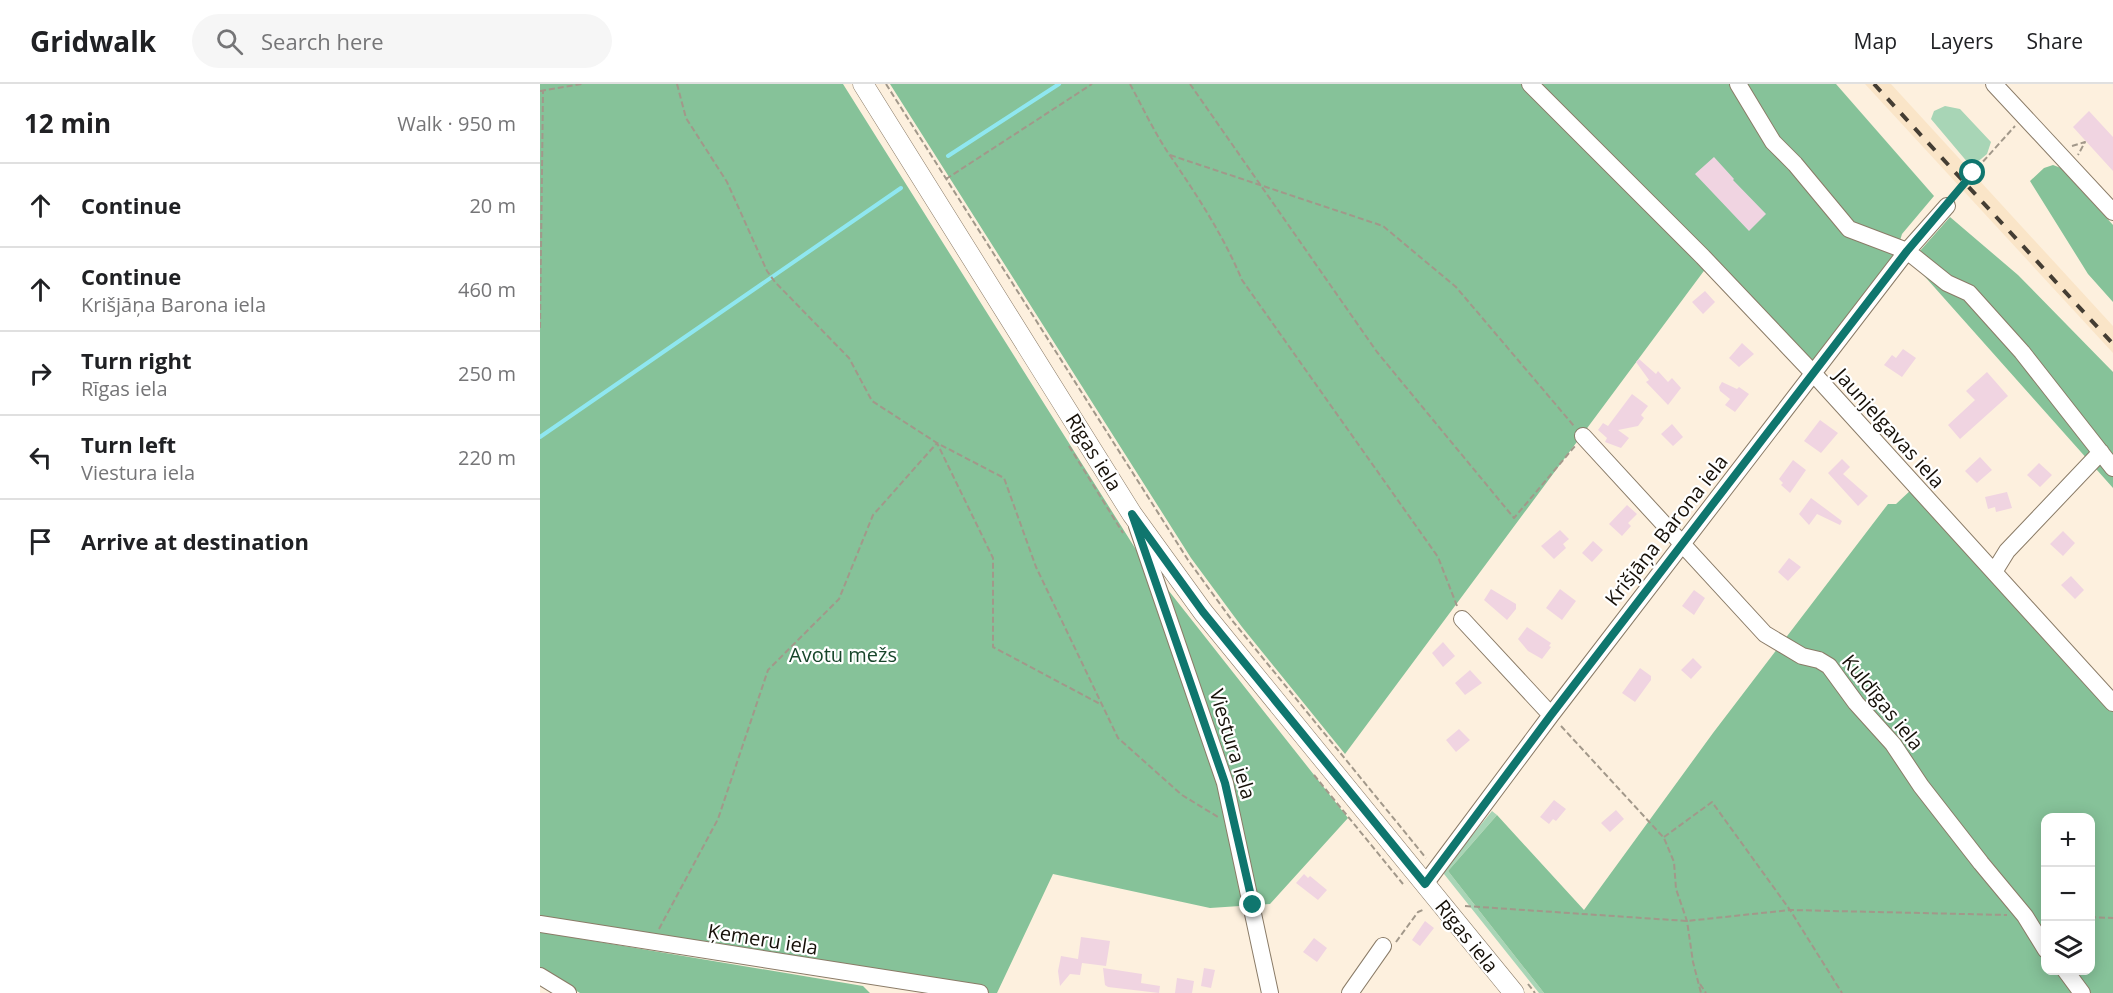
<!DOCTYPE html>
<meta charset="utf-8">
<style>
:root{--surface:#fff;--page:#f6f6f6;--text:#202124;--muted:#757577;--line:#e0e0e0}
body{margin:0;font-family:"Open Sans",sans-serif;background:var(--page);color:var(--text)}
.controls{position:absolute;right:18px;bottom:18px;display:grid;overflow:hidden;border-radius:12px;box-shadow:0 3px 15px #0003}
.controls button{width:54px;height:54px;display:grid;place-items:center;padding:0;border:0;border-bottom:2px solid var(--line);background:var(--surface);color:var(--text);font:30px sans-serif}
.stop{position:absolute;width:18px;height:18px;margin:-14px;border:4px solid #0f766e;border-radius:50%;background:#fff}
.stop.end{background:#0f766e;border-color:#fff;box-shadow:0 2px 6px #0008}
.list{margin:0;padding:0;list-style:none}
h2{display:flex;justify-content:space-between;align-items:center;height:78px;margin:0;padding:0 24px;font-size:26px}
h2 small{font-size:20px;font-weight:400;color:var(--muted)}
.list li{display:grid;grid-template-columns:39px 1fr auto;gap:18px;align-items:center;box-sizing:border-box;height:84px;padding:0 24px;border-top:2px solid var(--line)}
.list b{display:block;font-size:22px;white-space:nowrap}
.list p{margin:0;font-size:20px;white-space:nowrap;color:var(--muted)}
.list em{font-size:20px;font-style:normal;color:var(--muted)}
.icon{flex:none;width:33px;height:33px;fill:none;stroke:currentColor;stroke-width:2;stroke-linecap:round;stroke-linejoin:round}
.map{position:relative;flex:none;width:1573px;height:909px;overflow:hidden}
header{display:flex;align-items:center;gap:36px;box-sizing:border-box;height:84px;padding:0 30px;background:var(--surface);border-bottom:2px solid var(--line)}
header strong{font-size:28px}
nav{display:flex;gap:33px;margin-inline-start:auto;font-size:21px}
.search{width:420px;height:54px;background:var(--page);display:flex;align-items:center;gap:15px;box-sizing:border-box;padding:0 21px;border-radius:33px;color:var(--muted);font-size:22px}
main{display:flex}
aside{flex:1;background:var(--surface)}
.map>svg:first-child{display:block}
.built{fill:#fae5c8}
.green{fill:#a8d5b6}
.forest{fill:#86c299;fill-rule:evenodd}
.lines{fill:none;stroke-linecap:round;stroke-linejoin:round}
.stream{stroke:#8fe7f0;stroke-width:4}
.building{fill:#f0d4e1}
.minor-casing{stroke:#8a7b67;stroke-width:18}
.major-casing{stroke:#8a7b67;stroke-width:21}
.path{stroke:#a2988a;stroke-width:2;stroke-dasharray:6 3;stroke-linecap:butt}
.minor{stroke:#fff;stroke-width:16}
.major{stroke:#fff;stroke-width:20}
.rail{stroke:#443d33;stroke-width:4;stroke-dasharray:10 10;stroke-linecap:butt}
.route{stroke:#0f766e;stroke-width:8}
.labels{text-anchor:middle;dominant-baseline:central;stroke-width:4.5;stroke-linejoin:round;paint-order:stroke}
.street-label{font-size:20px;fill:#161008;stroke:#fff}
.park-label{font-size:20px;fill:#18462b;stroke:#fff}
</style>
<header>
<strong>Gridwalk</strong>
<div class="search"><svg class="icon" aria-label="search" viewBox="0 0 24 24"><circle cx="10" cy="10" r="6"/><path d="M15 15l6 6"/></svg>Search here</div>
<nav><a>Map</a><a>Layers</a><a>Share</a></nav>
</header>
<main>
<aside>
<h2>12 min<small>Walk · 950 m</small></h2>
<ul class="list">
<li><svg class="icon" aria-label="ahead" viewBox="0 0 24 24"><path d="M12 20V5M6 11l6-6 6 6"/></svg><div><b>Continue</b></div><em>20 m</em></li>
<li><svg class="icon" aria-label="ahead" viewBox="0 0 24 24"><path d="M12 20V5M6 11l6-6 6 6"/></svg><div><b>Continue</b><p>Krišjāņa Barona iela</p></div><em>460 m</em></li>
<li><svg class="icon" aria-label="right" viewBox="0 0 24 24"><path d="M7 20v-9h11M14 6l5 5-5 5"/></svg><div><b>Turn right</b><p>Rīgas iela</p></div><em>250 m</em></li>
<li><svg class="icon" aria-label="left" viewBox="0 0 24 24"><path d="M17 20v-9H6M10 6l-5 5 5 5"/></svg><div><b>Turn left</b><p>Viestura iela</p></div><em>220 m</em></li>
<li><svg class="icon" aria-label="arrive" viewBox="0 0 24 24"><path d="M6 21V4h12l-3 4 3 4H6"/></svg><div><b>Arrive at destination</b></div></li>
</ul>
</aside>
<div class="map">
<svg width="1573" height="909" viewBox="0 0 1573 909">
<rect width="100%" height="100%" fill="#fdf0de"/>
<!-- built -->
<path class="built" d="M1325,0H1351L1573,242V269Z"/>
<!-- green -->
<path class="green" d="M1405,22L1420,25L1451,58L1447,70L1435,80H1429L1391,35L1394,27Z
M952,727L957,731L908,787L1004,909H999L904,790L905,784Z"/>
<!-- forest -->
<path class="forest" d="M0,0H303L595,464L808,734L730,820L670,824L513,790L457,909H440L0,840Z
M350,0H1296L1394,112L1362,150L1358,163L1367,167L1273,280L1172,176L805,670L702,543L651,474Z
M1513,81L1521,84L1573,141V218L1548,190L1490,97L1504,84Z
M1410,133L1478,191L1573,288V404L1371,177Z
M1372,405L1573,619V909H1004L908,787L957,731L1044,826L1173,649L1348,420H1356ZM1506,734H1550V886H1506Z
M0,848L323,902L330,909H40L0,885Z"/>
<g class="lines">
<!-- stream -->
<path class="stream" d="M408,72L519,0
M0,353L361,104"/>
</g>
<!-- building -->
<path class="building" d="M1549,27L1573,53V87L1533,43Z
M1174,73L1194,95L1193,96L1226,130L1209,147L1155,90Z
M1165,207L1175,218L1163,230L1152,218Z
M1202,259L1214,270L1199,283L1189,274Z
M1363,265L1376,274L1362,293L1344,281L1352,271L1356,274Z
M1099,275L1116,290L1118,287L1128,298L1132,294L1141,304L1128,321L1106,298L1109,296L1096,278Z
M1447,288L1468,312L1420,355L1408,341L1435,316L1426,307Z
M1182,298L1197,305L1199,303L1209,310L1195,328L1185,321L1190,315L1180,307L1179,303Z
M1092,310L1108,322L1101,331L1104,334L1098,342L1078,346L1089,354L1081,364L1065,358L1067,354L1058,346L1063,339L1068,342Z
M1280,336L1298,349L1281,369L1264,357Z
M1132,340L1143,353L1133,362L1121,350Z
M1440,373L1452,386L1437,399L1425,387Z
M1302,375L1310,383L1303,390L1328,412L1318,422L1288,389Z
M1253,376L1266,386L1250,409L1241,401L1243,399L1239,395Z
M1499,379L1512,391L1500,403L1487,391Z
M1467,408L1472,424L1456,428L1455,423L1448,425L1445,413Z
M1271,414L1302,437L1300,441L1277,430L1269,441L1259,430Z
M1087,421L1097,430L1088,439L1091,442L1082,452L1069,440Z
M1020,446L1029,455L1023,460L1026,464L1014,475L1001,462Z
M1523,447L1535,459L1523,472L1510,460Z
M1053,457L1063,466L1052,478L1042,469Z
M1249,474L1261,483L1248,497L1238,488Z
M1531,492L1544,506L1535,515L1521,501Z
M951,505L976,520V525L967,536L944,516Z
M1020,505L1036,517L1022,536L1006,524Z
M1154,506L1165,514L1154,531L1142,522Z
M987,543L1011,559L1009,562L1011,563L1002,575L988,567L978,555Z
M903,558L915,572L903,583L892,569Z
M1153,574L1162,583L1151,595L1141,586Z
M1100,584L1111,592V596L1095,618L1082,609Z
M930,586L942,599L925,611L915,599Z
M919,645L930,656L916,668L906,656Z
M1014,716L1026,725L1016,737L1013,735L1009,740L1000,733Z
M1076,726L1084,735L1070,748L1061,739Z
M764,790L768,794L770,792L787,806L778,816L756,799Z
M885,837L894,844L880,862L872,856Z
M541,853L570,857L566,882L542,879L540,891L530,890L520,902L518,887L521,872L538,875Z
M774,854L787,864L777,878L763,868Z
M563,884L602,890L601,899L620,902L619,909L568,903L565,901Z
M664,884L675,886L671,904L661,902Z
M637,894L654,897L652,909H635Z"/>
<g class="lines">
<!-- minor casing -->
<g class="minor-casing">
<path id="minor" d="M990,0L1163,173L1273,289L1573,619
M1198,0L1233,58L1255,80L1309,145L1367,167L1407,199L1429,209L1482,268L1573,384
M1454,0L1573,128
M1043,352L1225,550L1262,572L1279,576L1289,582L1316,619L1353,660L1381,702L1441,779L1485,832L1506,866
M597,442L685,699L730,909
M1454,488L1467,467L1561,368
M922,535L1011,631
M885,800L1011,631L1367,167L1407,122
M0,840L440,909
M1525,886L1542,909
M0,892L28,909
M810,909L843,862"/>
</g>
<!-- major casing -->
<g class="major-casing">
<path id="major" d="M323,0L592,430L663,528L974,909"/>
</g>
<!-- path -->
<path class="path" d="M137,0L146,34L187,98L227,187L235,198L309,274L332,317L397,359L464,394L496,483L578,654L642,711L678,733
M346,0L648,476L691,535L886,774
M590,0C603,24 615,50 631,73C658,113 683,151 702,196L898,473L917,522
M650,0L837,268L974,434L1035,362
M0,7L42,0
M1532,62L1545,58L1538,71
M630,71L843,142L916,203L1034,342
M406,95L552,0
M1413,111L1475,42
M0,244L3,7
M529,362L583,449
M1021,642L1124,754L1134,778L1136,805L1147,837L1153,878L1161,909
M774,691L863,800
M1124,753L1172,718L1250,826L1302,909
M925,822L1147,837L1250,826L1467,831
M1550,833L1573,834
M119,845L178,735L228,586L299,515L333,431L397,359L453,474V563L562,621
M856,858L878,828L885,825
M988,900L995,909
M1160,900L1166,909"/>
<!-- minor -->
<use href="#minor" class="minor"/>
<!-- major -->
<use href="#major" class="major"/>
<!-- rail -->
<path class="rail" d="M1334,0L1573,260"/>
</g>
<g class="lines">
<!-- route -->
<path class="route" d="M713,821L685,699L592,430L663,528L885,800L1011,631L1367,167L1433,89"/>
</g>
<g class="labels">
<!-- street labels -->
<g class="street-label">
<text transform="translate(1350 344) rotate(48)">Jaunjelgavas iela</text>
<text transform="translate(554 368) rotate(58)">Rīgas iela</text>
<text transform="translate(1126 446) rotate(-52)">Krišjāņa Barona iela</text>
<text transform="translate(1343 618) rotate(51)">Kuldīgas iela</text>
<text transform="translate(693 660) rotate(73)">Viestura iela</text>
<text transform="translate(927 852) rotate(51)">Rīgas iela</text>
<text transform="translate(223 855) rotate(9)">Ķemeru iela</text>
</g>
<!-- park labels -->
<g class="park-label">
<text x="303" y="570">Avotu mežs</text>
</g>
</g>
</svg>
<div class="controls">
<button>+</button>
<button>−</button>
<button><svg class="icon" aria-label="layers" viewBox="0 0 24 24"><path d="M12 4l9 5-9 5-9-5zM3 14l9 5 9-5"/></svg></button>
</div>
<div class="stop" style="left:1433px;top:89px"></div>
<div class="stop end" style="left:713px;top:821px"></div>
</div>
</main>
